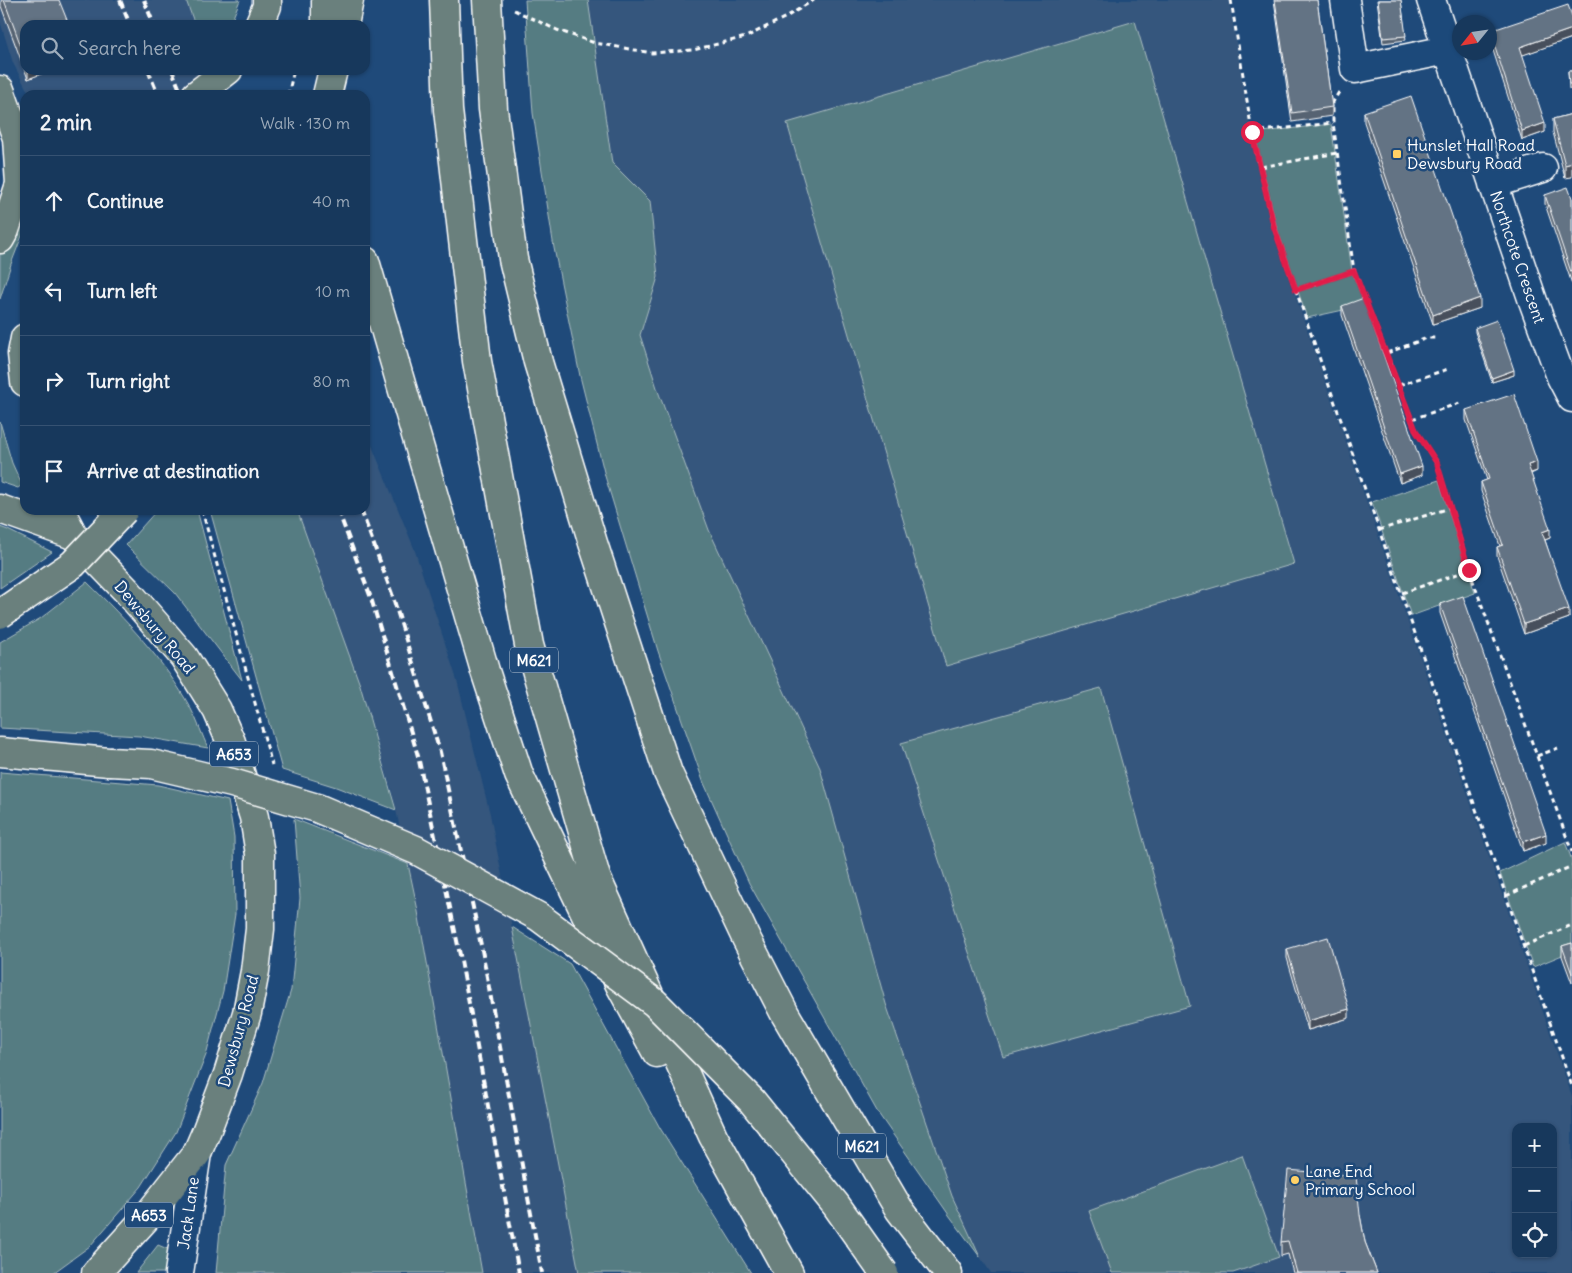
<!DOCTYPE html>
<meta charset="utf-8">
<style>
:root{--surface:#17385c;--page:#203f62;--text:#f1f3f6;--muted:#9eacbb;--line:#365272}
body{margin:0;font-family:Delius,sans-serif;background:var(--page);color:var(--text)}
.controls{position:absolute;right:15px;bottom:15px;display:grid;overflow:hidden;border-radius:10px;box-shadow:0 1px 4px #0004}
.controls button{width:45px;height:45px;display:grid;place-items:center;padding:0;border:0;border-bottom:1px solid var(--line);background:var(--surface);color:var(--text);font:25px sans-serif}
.compass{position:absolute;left:1452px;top:15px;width:45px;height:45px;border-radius:50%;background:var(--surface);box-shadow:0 1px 4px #0004;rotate:240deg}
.stop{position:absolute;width:15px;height:15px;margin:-11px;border:4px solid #e11d48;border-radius:50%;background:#fff}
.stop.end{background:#e11d48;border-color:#fff;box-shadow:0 1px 5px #0008}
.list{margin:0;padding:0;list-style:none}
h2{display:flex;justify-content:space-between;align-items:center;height:65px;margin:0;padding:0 20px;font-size:21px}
h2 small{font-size:16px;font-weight:400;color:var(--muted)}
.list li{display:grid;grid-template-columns:32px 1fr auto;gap:15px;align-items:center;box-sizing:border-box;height:90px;padding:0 20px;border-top:1px solid var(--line)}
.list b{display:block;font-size:19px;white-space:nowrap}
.list em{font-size:16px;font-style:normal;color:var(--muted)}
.icon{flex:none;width:28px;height:28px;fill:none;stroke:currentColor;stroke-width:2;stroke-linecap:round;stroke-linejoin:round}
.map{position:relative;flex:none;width:1572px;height:1273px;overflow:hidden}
.search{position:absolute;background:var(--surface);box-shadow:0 1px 4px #0004;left:20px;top:20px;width:350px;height:55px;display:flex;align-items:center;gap:12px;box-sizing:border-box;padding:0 18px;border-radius:15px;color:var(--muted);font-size:19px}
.panel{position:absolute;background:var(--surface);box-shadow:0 1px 4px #0004;left:20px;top:90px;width:350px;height:425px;border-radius:15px}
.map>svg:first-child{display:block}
.built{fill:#34567d;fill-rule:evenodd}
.green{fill:#557b82;stroke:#aabdc0}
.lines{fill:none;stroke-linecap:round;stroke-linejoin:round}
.minor-casing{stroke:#fff;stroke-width:31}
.major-casing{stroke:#fff;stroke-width:31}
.highway-casing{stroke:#fff;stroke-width:31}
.path{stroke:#fff;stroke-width:3;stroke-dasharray:5 4;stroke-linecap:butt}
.minor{stroke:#1f4a7a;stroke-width:28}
.major{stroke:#6a807d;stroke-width:28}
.highway{stroke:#6a807d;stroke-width:28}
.rail{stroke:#fff;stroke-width:4;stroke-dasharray:8 4;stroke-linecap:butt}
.highway-bridge-casing{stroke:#fff;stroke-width:31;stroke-linecap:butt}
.highway-bridge{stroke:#6a807d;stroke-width:28}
.wall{fill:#566372;stroke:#fff}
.shaded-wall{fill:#46505c;stroke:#fff}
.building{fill:#647384;stroke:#fff}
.route{stroke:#e11d48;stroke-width:6}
.poi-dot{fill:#ffd166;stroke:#1f4a7a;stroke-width:2}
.labels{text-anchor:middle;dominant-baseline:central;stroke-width:5;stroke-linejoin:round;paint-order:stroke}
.shield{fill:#1f4a7a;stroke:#bcc9d7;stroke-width:1}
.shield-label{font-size:15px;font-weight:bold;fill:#fff}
.poi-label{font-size:16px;fill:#fff;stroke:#1f4a7a;text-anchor:start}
.street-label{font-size:16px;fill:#fff;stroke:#1f4a7a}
</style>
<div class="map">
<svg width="1572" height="1273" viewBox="0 0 1572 1273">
<rect width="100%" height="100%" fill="#1f4a7a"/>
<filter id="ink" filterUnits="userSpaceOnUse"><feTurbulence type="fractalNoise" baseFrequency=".02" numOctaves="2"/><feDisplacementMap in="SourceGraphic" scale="10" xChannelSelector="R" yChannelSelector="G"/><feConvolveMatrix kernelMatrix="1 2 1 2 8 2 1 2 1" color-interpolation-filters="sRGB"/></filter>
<g filter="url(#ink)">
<!-- built -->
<path class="built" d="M0,0H186L195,25H25V70H212L222,95H32L26,88L13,63L0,21Z
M588,0H1229L1251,132L1272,228L1572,1096V1273H991L980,1257L952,1196L886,1004L820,768L709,530L658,391L640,335L658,277L650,201L612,163ZM1516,1127H1553V1254H1516Z
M365,429L414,548L457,680L490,814L579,1273H482L417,906L392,792L360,685L297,510H365Z"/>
<!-- green -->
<path class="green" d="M186,0H240L230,25H195Z
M525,0H588L612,163L650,201L658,277L640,335L658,391L709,530L820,768L886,1004L952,1196L980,1257L949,1215L878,1113L749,883L703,781L658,651L605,476L580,376L554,248L533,113Z
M1135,21L1294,564L946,666L787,123Z
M1331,124L1352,271L1366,305L1307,318L1276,226L1254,133Z
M25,185V228L11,264L0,299V251Z
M0,422L12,463L22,485L18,488L0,482Z
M1439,480L1475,593L1411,616L1372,502Z
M157,510H197L242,680L175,593L126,545Z
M210,510H297L360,685L396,810L336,787L282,770Z
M0,527L8,530L52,552L0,588Z
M87,582C126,620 165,661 191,709C198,722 202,735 208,748L139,736L0,728V642L41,618Z
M1101,688L1190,1006L1003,1057L901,743Z
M0,772L158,785L228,801L234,837L235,914L223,991L206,1055L176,1132L141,1187L90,1246L53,1273H0Z
M294,819L408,864L417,906L482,1273H216L226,1165L263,1083L291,990L300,898Z
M1565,842L1572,860V951L1533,967L1500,873Z
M512,927L570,964L660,1128L751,1273H579Z
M1242,1155L1279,1257L1233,1273H1112L1089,1211Z
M158,1245L170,1250L166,1273H136Z"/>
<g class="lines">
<!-- minor casing -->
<g class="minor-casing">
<path id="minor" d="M1345,0L1355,69L1447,50
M1431,0L1533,301L1561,377L1572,398
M1493,184L1543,168
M179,1273L197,1153"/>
</g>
<!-- major casing -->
<g class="major-casing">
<path id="major" d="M259,25L267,6V0
M0,90L17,138L20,184L5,230L0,239
M196,95L228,70
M25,338L22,354L25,382
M0,509L73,535
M60,510L73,535L128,592L184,657L217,710L231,742L243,782L254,817L260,854V929L255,971L247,1013L228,1074L206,1132L197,1153L145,1219L96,1273"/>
</g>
<!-- highway casing -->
<g class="highway-casing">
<path id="highway" d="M326,0V25
M444,0L448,110L477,361L529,645L596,877L713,1136L789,1273
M487,0L493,109L513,259L538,362L593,543L668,773L746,938L785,1014L899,1209L948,1273
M344,25L349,0
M365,261L485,671L519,775L620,985L657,1053
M0,752L109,762"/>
</g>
<!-- path -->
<path class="path" d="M1231,0L1252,132L1274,227L1572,1086
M514,10L557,30L595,43L652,53L693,50L746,37L786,17L814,0
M1339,92L1333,102V123L1354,271L1416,431L1437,463L1469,570L1572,852
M288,95L294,70
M1252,132L1333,123
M1261,167L1337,153
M1296,290L1354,271
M1387,353L1427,338H1438
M1399,385L1448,369
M1412,419L1460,403
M202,510L272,765
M1379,530L1450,508
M1402,593L1469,570
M1537,756L1558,748
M1506,896L1572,866
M1524,946L1572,925"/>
<!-- minor -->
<use href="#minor" class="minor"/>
<!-- major -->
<use href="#major" class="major"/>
<!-- highway -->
<use href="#highway" class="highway"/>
<!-- rail -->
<path class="rail" d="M120,0L130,25
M144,0L154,25
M148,70L158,95
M172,70L182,95
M338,510L371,598L418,756L460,955L519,1273
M361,510L392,594L440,752L482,950L542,1273"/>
<!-- highway-bridge casing -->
<g class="highway-bridge-casing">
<path id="highway-bridge" d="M327,95L333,70
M0,614L73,564L124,510
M109,762L151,764L232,783L317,808L416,850L539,917L655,1003L752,1101L836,1205L884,1273"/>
</g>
<!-- highway-bridge -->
<use href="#highway-bridge" class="highway-bridge"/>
</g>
<!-- wall -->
<path class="wall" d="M1,0H59L25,25V70H51L28,79L1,6Z
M1274,0H1317L1332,107V116L1292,122Z
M1377,0H1401L1406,40L1383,43Z
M1490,31L1572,38L1522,55L1545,132L1522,140L1490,41Z
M1568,71H1572V89H1569Z
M1364,112L1480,308L1433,324L1364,122Z
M1572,114L1565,178L1553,132V119Z
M1545,195L1572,198V284L1545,204Z
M1342,306L1422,475L1400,483L1342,315Z
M1475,328L1514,375L1492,382L1475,332Z
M1466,410L1537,471L1531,474L1550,538L1545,540L1569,618L1524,634L1497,556V547L1500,546L1481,491V482L1487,480L1466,420Z
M1440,604L1546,843L1523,851L1440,613Z
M1572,943V983L1562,956V946Z
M1287,949L1349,1018L1308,1030L1287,958Z
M1360,1215L1365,1242L1377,1273H1293L1288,1254L1281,1256V1242Z"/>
<!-- shaded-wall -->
<path class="shaded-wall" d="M1572,29V38L1520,56V47Z
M28,70H51L28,79Z
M1545,123V132L1522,140V131Z
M1572,163V177L1565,178V165Z
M1480,298V308L1433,324V315Z
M1514,370V375L1492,382V378Z
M1537,462V471L1528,474V465Z
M1422,466V475L1400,483V474Z
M1550,529V538L1542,541V532Z
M1569,609V618L1524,634V624Z
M1546,834V843L1523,851V842Z
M1349,1009V1018L1308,1030V1021Z"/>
<!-- building -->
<path class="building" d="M4,0H59L69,25H25V57Z
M1275,0H1317L1332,107L1292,113Z
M1378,0H1401L1406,36L1383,38Z
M1568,5L1572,16V29L1520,47L1545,123L1522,131L1490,31Z
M1568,71H1572V84H1569Z
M1411,96L1480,298L1433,315L1364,112Z
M1572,114V163L1565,165L1553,119Z
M1568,187L1572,198V275L1545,195Z
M1364,298L1422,466L1400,474L1342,306Z
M1497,320L1514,370L1492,378L1475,328Z
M1514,394L1537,462L1528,465L1550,529L1542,532L1569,609L1524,624L1497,547L1503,545L1481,482L1489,479L1466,410Z
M1463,596L1546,834L1523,842L1440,604Z
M1328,937L1349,1009L1308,1021L1287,949Z
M1572,943V974L1562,946Z
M1288,1170L1356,1176L1360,1215L1365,1242L1377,1273H1297L1288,1241L1281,1242Z"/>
</g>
<g class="lines" filter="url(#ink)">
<!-- route -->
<path class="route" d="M1252,132L1274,227L1296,290L1354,271L1416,431L1437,463L1469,570"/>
</g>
<!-- markers -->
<g class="poi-dot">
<rect x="1392" y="149" width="10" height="10" rx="2.5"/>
<circle cx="1295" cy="1180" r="5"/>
</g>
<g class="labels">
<!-- shield labels -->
<g class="shield">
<rect x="510" y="647.5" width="48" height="25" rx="4"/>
<rect x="210" y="741.5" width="48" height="25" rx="4"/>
<rect x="838" y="1133.5" width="48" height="25" rx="4"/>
<rect x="125" y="1202.5" width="48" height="25" rx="4"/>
</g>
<g class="shield-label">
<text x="534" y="660">M621</text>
<text x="234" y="754">A653</text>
<text x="862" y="1146">M621</text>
<text x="149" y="1215">A653</text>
</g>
<!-- poi labels -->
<g class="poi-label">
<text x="1407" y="145">Hunslet Hall Road<tspan x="1407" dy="18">Dewsbury Road</tspan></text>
<text x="1305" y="1171">Lane End<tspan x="1305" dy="18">Primary School</tspan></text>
</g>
<!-- street labels -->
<g class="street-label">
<text transform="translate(1518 257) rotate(71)">Northcote Crescent</text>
<text transform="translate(155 627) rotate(50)">Dewsbury Road</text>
<text transform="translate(238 1031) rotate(-75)">Dewsbury Road</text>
<text transform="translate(188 1213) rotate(-82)">Jack Lane</text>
</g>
</g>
</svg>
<div class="controls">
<button>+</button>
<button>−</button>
<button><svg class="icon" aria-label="locate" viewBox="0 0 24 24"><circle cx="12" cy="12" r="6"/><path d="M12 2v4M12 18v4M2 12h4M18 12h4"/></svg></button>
</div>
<svg class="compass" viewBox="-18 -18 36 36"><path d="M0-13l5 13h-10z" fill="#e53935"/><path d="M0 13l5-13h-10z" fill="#9eacbb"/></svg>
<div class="stop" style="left:1252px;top:132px"></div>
<div class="stop end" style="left:1469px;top:570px"></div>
<div class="search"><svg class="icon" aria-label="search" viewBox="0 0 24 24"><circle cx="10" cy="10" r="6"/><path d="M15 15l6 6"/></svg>Search here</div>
<section class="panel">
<h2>2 min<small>Walk · 130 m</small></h2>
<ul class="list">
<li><svg class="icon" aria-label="ahead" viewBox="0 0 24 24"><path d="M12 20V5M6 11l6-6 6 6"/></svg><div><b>Continue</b></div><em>40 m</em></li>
<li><svg class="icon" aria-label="left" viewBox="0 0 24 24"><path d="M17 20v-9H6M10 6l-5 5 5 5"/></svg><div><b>Turn left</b></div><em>10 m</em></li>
<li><svg class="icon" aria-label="right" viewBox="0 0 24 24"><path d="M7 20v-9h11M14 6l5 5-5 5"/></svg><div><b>Turn right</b></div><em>80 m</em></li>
<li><svg class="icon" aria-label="arrive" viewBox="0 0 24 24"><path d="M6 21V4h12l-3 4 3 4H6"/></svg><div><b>Arrive at destination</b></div></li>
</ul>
</section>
</div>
